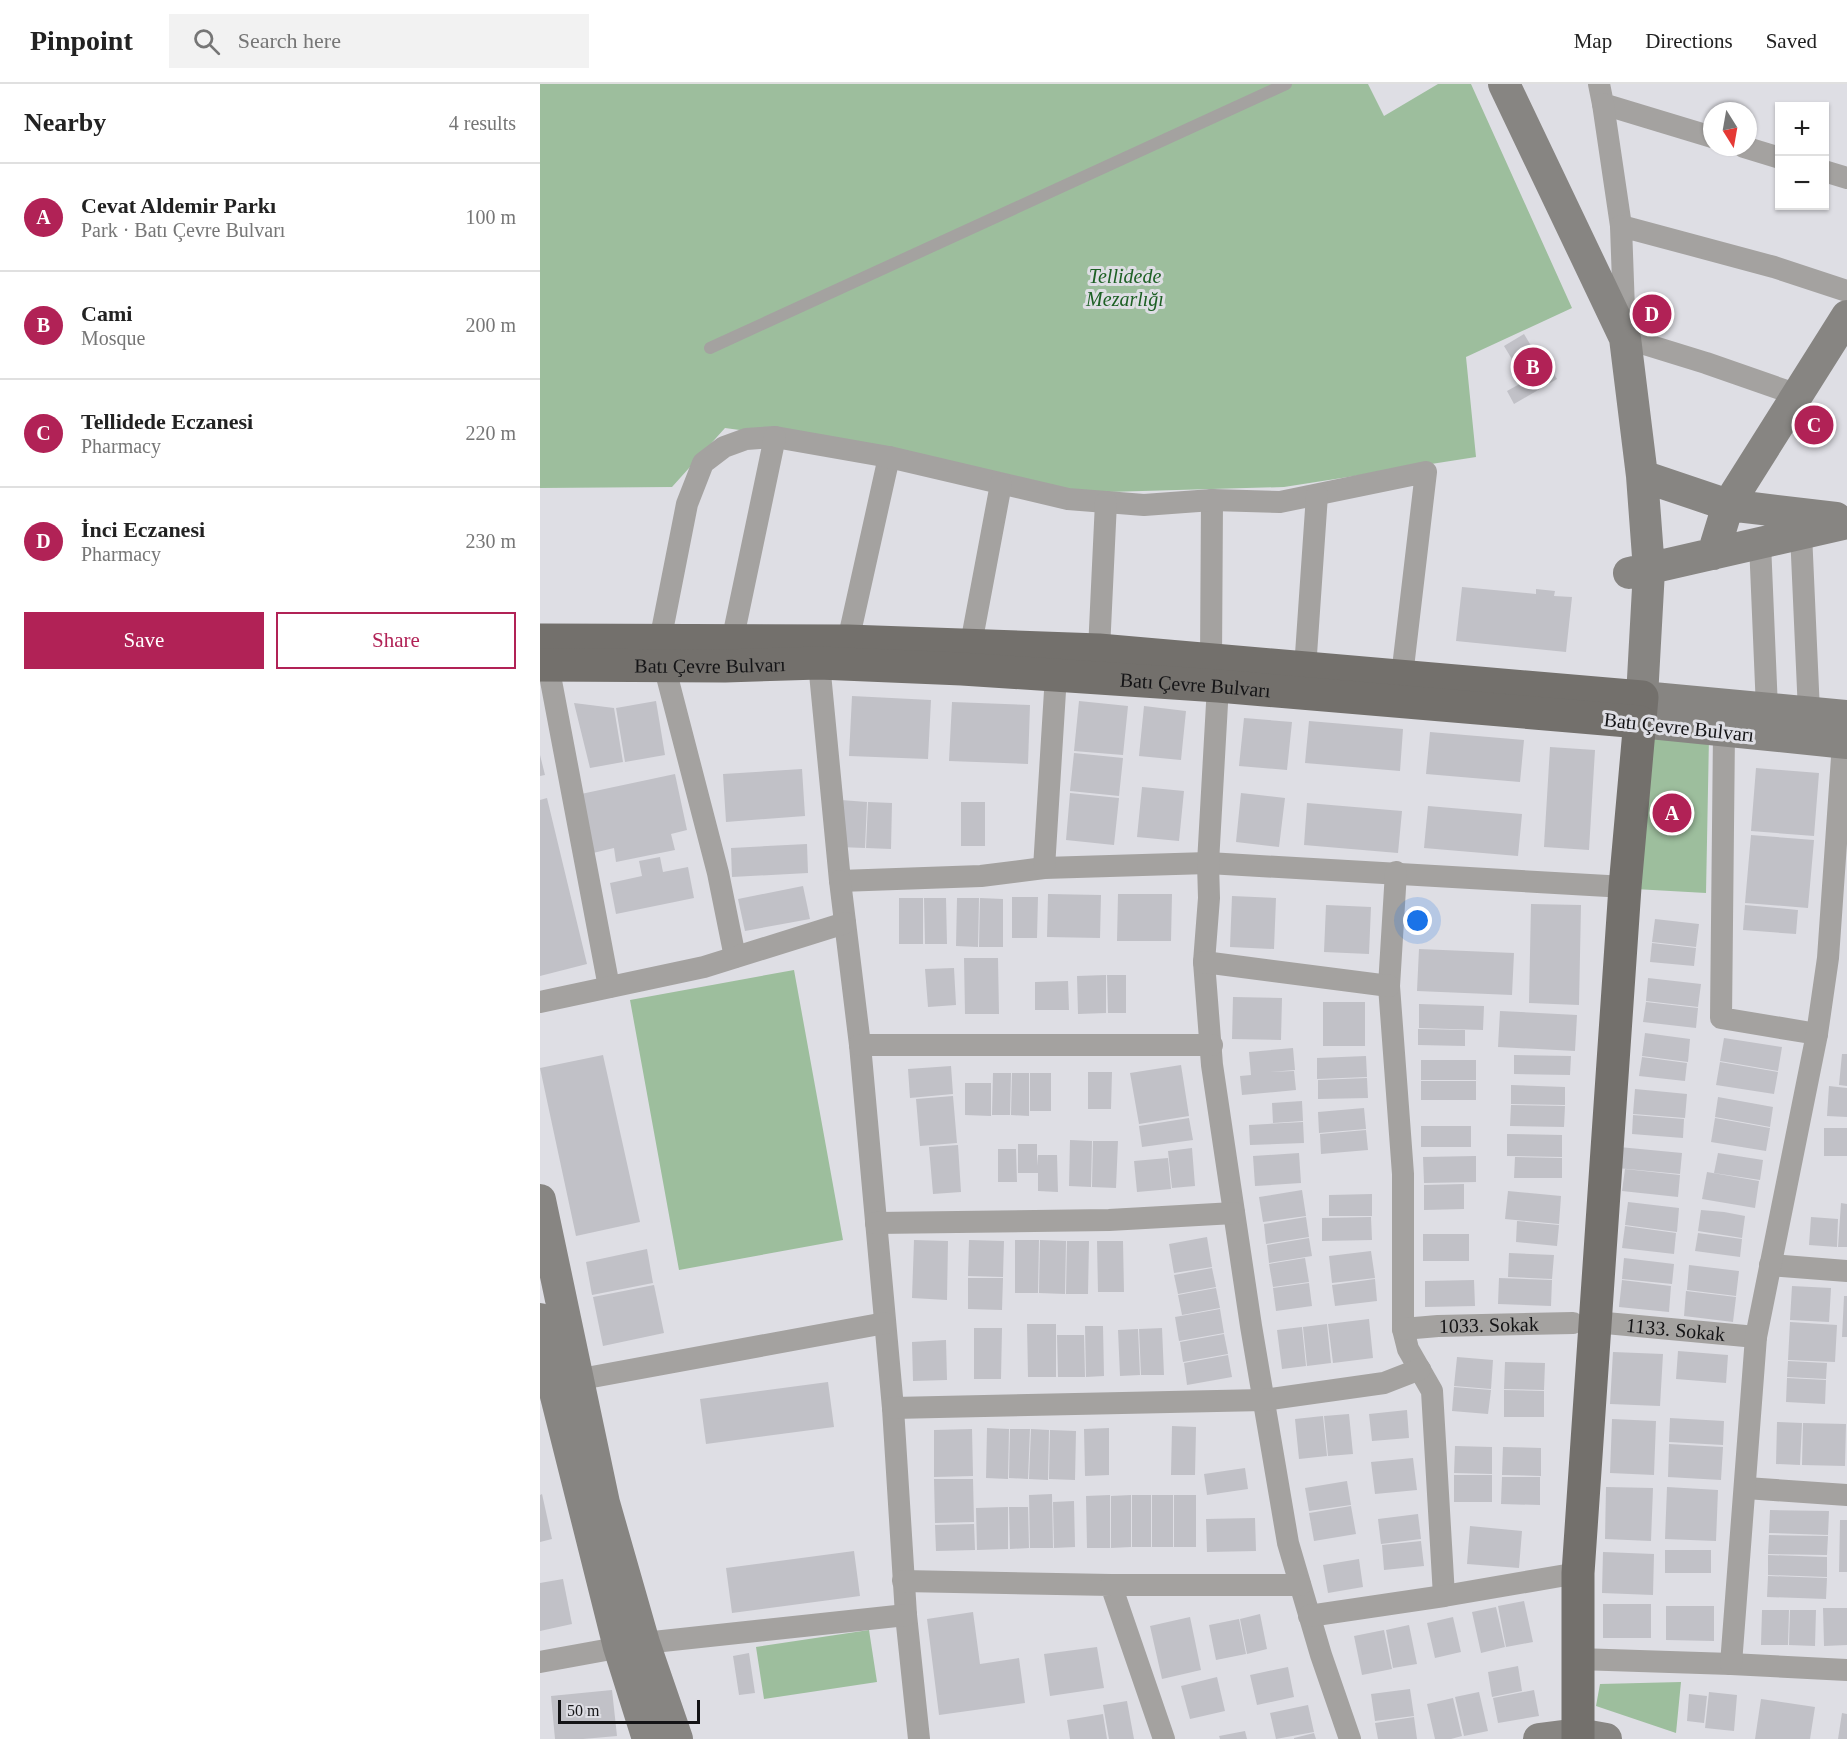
<!DOCTYPE html>
<meta charset="utf-8">
<style>
:root{--surface:#fff;--page:#f2f2f2;--text:#222;--muted:#767676;--line:#e0e0e0;--accent:#b12256}
body{margin:0;font-family:"Times New Roman",serif;background:var(--page);color:var(--text)}
.controls{position:absolute;right:18px;top:18px;display:grid;overflow:hidden;border-radius:0px;box-shadow:0 2px 4px #0004}
.controls button{width:54px;height:54px;display:grid;place-items:center;padding:0;border:0;border-bottom:2px solid var(--line);background:var(--surface);color:var(--text);font:30px sans-serif}
.compass{position:absolute;left:1163px;top:18px;width:54px;height:54px;border-radius:50%;background:var(--surface);box-shadow:0 2px 4px #0004;rotate:169deg}
.scale{position:absolute;left:18px;bottom:15px;width:142px;box-sizing:border-box;padding-left:6px;border:3px solid #141416;border-top:0;font-size:16px;line-height:21px;white-space:nowrap;color:#141416;-webkit-text-stroke:4px #dedee4;paint-order:stroke}
.you{position:absolute;left:878px;top:837px;width:21px;height:21px;margin:-15px;border:4px solid #fff;border-radius:50%;background:#1a73e8;box-shadow:0 0 0 9px #1a73e833}
.badge{display:grid;place-items:center;width:39px;height:39px;border-radius:50%;background:var(--accent);color:#fff;font-size:20px;font-weight:700}
.pin{position:absolute;translate:-50% -50%;border:3px solid #fff;box-shadow:0 2px 6px #0006}
.list{margin:0;padding:0;list-style:none}
h2{display:flex;justify-content:space-between;align-items:center;height:78px;margin:0;padding:0 24px;font-size:26px}
h2 small{font-size:20px;font-weight:400;color:var(--muted)}
.list li{display:grid;grid-template-columns:39px 1fr auto;gap:18px;align-items:center;box-sizing:border-box;height:108px;padding:0 24px;border-top:2px solid var(--line)}
.list b{display:block;font-size:22px;white-space:nowrap}
.list p{margin:0;font-size:20px;white-space:nowrap;color:var(--muted)}
.list em{font-size:20px;font-style:normal;color:var(--muted)}
.actions{display:flex;gap:12px;padding:18px 24px}
.actions a{flex:1;padding:14px 0;border:2px solid var(--accent);border-radius:0px;text-align:center;font-size:21px;color:var(--accent)}
.actions .main{background:var(--accent);color:#fff}
.icon{flex:none;width:33px;height:33px;fill:none;stroke:currentColor;stroke-width:2;stroke-linecap:round;stroke-linejoin:round}
.map{position:relative;flex:none;width:1307px;height:1655px;overflow:hidden}
header{display:flex;align-items:center;gap:36px;box-sizing:border-box;height:84px;padding:0 30px;background:var(--surface);border-bottom:2px solid var(--line)}
header strong{font-size:28px}
nav{display:flex;gap:33px;margin-inline-start:auto;font-size:21px}
.search{width:420px;height:54px;background:var(--page);display:flex;align-items:center;gap:15px;box-sizing:border-box;padding:0 21px;border-radius:0px;color:var(--muted);font-size:22px}
main{display:flex}
aside{flex:1;background:var(--surface)}
.map>svg:first-child{display:block}
.green{fill:#9dbe9d}
.building{fill:#c1c1c7}
.lines{fill:none;stroke-linecap:round;stroke-linejoin:round}
.lane{stroke:#a4a2a0;stroke-width:12}
.street{stroke:#a4a2a0;stroke-width:22}
.secondary{stroke:#878582;stroke-width:32}
.primary{stroke:#73706c;stroke-width:33}
.labels{text-anchor:middle;dominant-baseline:central;stroke-width:6;stroke-linejoin:round;paint-order:stroke}
.park-label{font-size:20px;font-style:italic;fill:#1d6024;stroke:#dedee4}
.street-label{font-size:20px;fill:#141416;stroke:#dedee4}
</style>
<header>
<strong>Pinpoint</strong>
<div class="search"><svg class="icon" aria-label="search" viewBox="0 0 24 24"><circle cx="10" cy="10" r="6"/><path d="M15 15l6 6"/></svg>Search here</div>
<nav><a>Map</a><a>Directions</a><a>Saved</a></nav>
</header>
<main>
<aside>
<h2>Nearby<small>4 results</small></h2>
<ul class="list">
<li><span class="badge">A</span><div><b>Cevat Aldemir Parkı</b><p>Park · Batı Çevre Bulvarı</p></div><em>100 m</em></li>
<li><span class="badge">B</span><div><b>Cami</b><p>Mosque</p></div><em>200 m</em></li>
<li><span class="badge">C</span><div><b>Tellidede Eczanesi</b><p>Pharmacy</p></div><em>220 m</em></li>
<li><span class="badge">D</span><div><b>İnci Eczanesi</b><p>Pharmacy</p></div><em>230 m</em></li>
</ul>
<div class="actions"><a class="main">Save</a><a>Share</a></div>
</aside>
<div class="map">
<svg width="1307" height="1655" viewBox="0 0 1307 1655">
<rect width="100%" height="100%" fill="#dedee4"/>
<!-- green -->
<path class="green" d="M0,0H828L844,32L898,0H931L1032,224L926,273L936,373L744,403L533,409L305,360L185,344L132,403L0,404Z
M1099,650L1169,653L1166,809L1095,805Z
M254,886L303,1156L139,1186L90,916Z
M329,1546L337,1598L224,1615L216,1563Z
M1141,1598L1136,1649L1056,1622L1060,1600Z"/>
<!-- building -->
<path class="building" d="M984,250L996,270L1001,268L1017,295L974,320L967,307L985,297L964,262Z
M922,503L996,510V505L1015,507L1014,512L1032,513L1026,568L916,557Z
M312,612L391,616L388,675L309,672Z
M116,617L125,671L85,678L76,624Z
M539,617L588,622L583,671L534,667Z
M412,618L490,621L488,680L409,677Z
M34,619L74,624L83,678L50,684Z
M604,622L646,627L641,676L599,672Z
M704,634L752,638L747,686L699,682Z
M769,637L863,645L860,687L765,679Z
M890,648L984,656L980,698L886,690Z
M1010,663L1055,666L1049,766L1004,763Z
M534,669L583,674L579,712L530,707Z
M0,671L5,691L0,692Z
M1216,684L1279,689L1274,752L1211,747Z
M262,685L265,732L186,738L183,690Z
M135,690L147,746L131,750L135,766L76,778L74,764L53,769L41,710Z
M602,703L644,707L639,757L597,753Z
M530,709L579,714L574,761L526,756Z
M701,709L745,714L739,763L696,758Z
M7,714L47,880L0,892V716Z
M301,716L327,718L325,764L299,763Z
M328,718L352,719L351,765L326,764Z
M421,718H445V762H421Z
M767,719L862,727L858,769L764,761Z
M888,722L982,730L978,772L884,764Z
M1211,751L1274,756L1268,824L1205,819Z
M267,760L268,789L192,793L191,764Z
M120,773L123,788L148,783L154,814L76,830L70,799L102,792L99,777Z
M263,802L270,835L205,847L198,815Z
M508,810L561,811L560,854L507,853Z
M578,810H632L631,857H577Z
M692,812L736,814L734,865L690,863Z
M472,813H498L497,854H472Z
M359,814H383V860H359Z
M384,814H406L407,860H385Z
M417,814H439L438,863L416,862Z
M440,814L463,815V863H439Z
M991,820L1041,821L1039,921L989,919Z
M786,821L831,823L829,870L784,868Z
M1205,821L1258,826L1256,850L1203,846Z
M1115,835L1159,840L1156,863L1112,858Z
M1112,859L1156,864L1154,882L1110,878Z
M879,865L974,869L972,911L877,907Z
M424,874H458L459,930H425Z
M414,884L416,921L388,923L385,885Z
M566,891V929L538,930L537,892Z
M567,891H586V929H568Z
M1108,894L1161,900L1158,923L1106,917Z
M528,897L529,926H495V898Z
M693,913L742,914L741,956L692,955Z
M783,918H825V962H783Z
M1106,918L1158,924L1156,944L1103,938Z
M879,920L944,922L943,946L879,944Z
M960,927L1037,931L1035,967L958,963Z
M878,945L925,946V962L878,961Z
M1105,949L1150,955L1148,978L1102,972Z
M1184,954L1242,963L1238,987L1180,977Z
M753,964L755,986L729,988L754,987L756,1006L702,1011L700,992L711,991L709,968Z
M1302,970H1307V1002L1299,1001Z
M63,971L100,1138L36,1152L0,984Z
M974,971L1031,972L1030,991L974,990Z
M826,972L827,993L777,995V974Z
M1102,973L1147,979L1145,997L1099,992Z
M881,976H936V996H881Z
M1180,978L1238,988L1234,1010L1176,1001Z
M641,981L649,1032L599,1040L590,989Z
M411,982L413,1010L370,1014L368,985Z
M548,988H572L571,1025H548Z
M453,989H471L470,1031H452Z
M472,989H489V1032L471,1031Z
M490,989H511V1027H490Z
M827,994L828,1014L778,1015V996Z
M881,997H936V1016H881Z
M425,999H451V1032L425,1031Z
M971,1001L1025,1003V1021L971,1020Z
M1289,1002L1307,1004V1033L1287,1032Z
M1095,1005L1147,1010L1145,1034L1093,1030Z
M413,1012L417,1059L380,1062L376,1015Z
M1178,1013L1233,1023L1230,1043L1175,1033Z
M762,1017L763,1037L733,1039L732,1019Z
M971,1021L1025,1022L1024,1043L970,1042Z
M824,1024L826,1045L779,1049L778,1028Z
M1093,1031L1144,1035L1143,1054L1092,1050Z
M649,1034L653,1056L602,1063L599,1042Z
M1175,1034L1230,1044L1226,1067L1171,1058Z
M763,1038L764,1059L710,1061L709,1041Z
M881,1042H931V1063H881Z
M1284,1044H1307V1072H1284Z
M826,1046L828,1066L781,1070L780,1050Z
M967,1050L1022,1051V1073L967,1072Z
M530,1056L552,1057L551,1103L529,1102Z
M553,1057H578L576,1104L552,1103Z
M478,1060H497V1082L498,1071H517L518,1108L498,1107V1089H478Z
M418,1061L421,1108L393,1110L389,1063Z
M1079,1063L1142,1069L1140,1090L1077,1084Z
M652,1064L655,1102L632,1104L628,1067Z
M458,1065H476L477,1098H458Z
M759,1069L761,1099L715,1102L713,1072Z
M1178,1069L1223,1076L1220,1096L1174,1089Z
M936,1072V1098L884,1099L883,1073Z
M975,1073L1022,1074V1094H974Z
M628,1074L631,1105L597,1108L594,1077Z
M1085,1085L1140,1091L1138,1113L1082,1107Z
M1167,1088L1219,1097L1215,1124L1162,1115Z
M924,1100V1125L884,1126V1101Z
M762,1106L766,1132L723,1138L719,1113Z
M968,1107L1021,1112L1019,1140L965,1135Z
M832,1110V1132H789V1111Z
M1088,1118L1139,1124L1137,1148L1085,1141Z
M1301,1119L1307,1120V1163H1298Z
M1161,1126L1184,1128L1205,1132L1202,1154L1158,1147Z
M766,1133L769,1153L726,1160L724,1140Z
M831,1133L832,1156L782,1157V1134Z
M1271,1133L1298,1135L1297,1163L1269,1161Z
M977,1137L1019,1141L1017,1162L976,1158Z
M1085,1142L1136,1149L1134,1170L1082,1164Z
M1158,1149L1202,1155L1200,1173L1155,1167Z
M883,1150H929V1177H883Z
M667,1153L672,1183L634,1189L629,1160Z
M769,1154L772,1172L729,1179L727,1161Z
M374,1156L408,1157L407,1216L372,1214Z
M429,1156L464,1157L463,1193L428,1192Z
M475,1156H499L498,1209H475Z
M500,1156L526,1157L525,1210L499,1209Z
M527,1157H549L548,1210H526Z
M557,1157H583L584,1208H558Z
M107,1165L113,1199L52,1211L46,1178Z
M831,1167L835,1194L792,1199L789,1172Z
M969,1169L1014,1171L1012,1195L968,1193Z
M765,1174L769,1198L733,1203L729,1180Z
M1084,1174L1134,1180L1132,1200L1082,1195Z
M1149,1181L1199,1187L1196,1212L1147,1206Z
M672,1184L676,1203L638,1210L634,1191Z
M428,1194H463L462,1226L428,1225Z
M959,1194L1012,1196L1011,1222L958,1220Z
M835,1195L837,1217L795,1222L792,1201Z
M934,1196L935,1222L885,1223V1197Z
M1082,1196L1131,1202L1129,1228L1079,1223Z
M769,1199L772,1222L736,1227L733,1204Z
M114,1201L124,1249L63,1262L53,1213Z
M1252,1202L1291,1204L1289,1238L1250,1236Z
M676,1204L680,1224L642,1231L638,1211Z
M1146,1207L1196,1213L1193,1238L1144,1232Z
M1304,1212H1307V1253H1302Z
M680,1225L684,1249L639,1257L635,1233Z
M829,1235L833,1274L793,1279L788,1240Z
M1250,1238L1297,1241L1295,1278L1248,1276Z
M487,1240H516V1293H488Z
M787,1240L791,1279L767,1282L763,1243Z
M545,1242H563L564,1292L546,1293Z
M762,1243L766,1282L742,1285L737,1246Z
M434,1244H462L461,1295H434Z
M622,1244L624,1291H601L599,1245Z
M598,1245L600,1291L580,1292L578,1246Z
M684,1250L688,1270L643,1278L640,1258Z
M517,1251H544L545,1293H518Z
M406,1256L407,1296L373,1297L372,1258Z
M1138,1267L1188,1271L1186,1299L1136,1295Z
M1073,1268L1123,1270L1120,1322L1070,1320Z
M688,1271L692,1293L647,1301L644,1279Z
M917,1273L953,1276L951,1305L914,1302Z
M1248,1277L1287,1279L1286,1295L1247,1293Z
M965,1278L1005,1279L1004,1306L964,1305Z
M1247,1294L1286,1296L1285,1320L1246,1318Z
M288,1298L294,1343L166,1360L160,1315Z
M914,1303L951,1306L948,1330L912,1327Z
M964,1306L1004,1307V1333H964Z
M867,1326L869,1354L832,1357L829,1330Z
M809,1330L813,1370L788,1372L784,1332Z
M783,1332L787,1372L759,1375L755,1335Z
M1130,1334L1184,1337L1183,1361L1129,1358Z
M1072,1335L1116,1337L1114,1391L1070,1389Z
M1237,1338L1262,1339L1260,1381L1236,1380Z
M1263,1339L1306,1340L1305,1382L1262,1381Z
M632,1342L656,1343L655,1391H631Z
M447,1344L469,1345L468,1395L446,1394Z
M569,1344V1391L545,1392L544,1345Z
M432,1345L433,1392L394,1393V1346Z
M470,1345H490L488,1395L469,1394Z
M491,1345L509,1346L508,1396L489,1395Z
M510,1346L536,1347L535,1396L509,1395Z
M1129,1360L1183,1363L1181,1396L1128,1393Z
M915,1362L952,1363V1390L914,1389Z
M963,1363L1001,1364V1392L962,1391Z
M873,1374L877,1406L835,1410L831,1378Z
M705,1384L708,1405L667,1411L664,1390Z
M914,1391H952V1418H914Z
M962,1393H1000V1421L961,1420Z
M394,1395H433L434,1438L395,1439Z
M807,1397L811,1421L769,1427L765,1404Z
M1066,1403L1113,1404L1111,1457L1065,1455Z
M1127,1403L1178,1406L1176,1457L1125,1455Z
M2,1410L12,1455L0,1458V1411Z
M512,1410L513,1464H490L489,1411Z
M570,1411V1464H547L546,1412Z
M591,1411V1463L571,1464V1412Z
M592,1411H611V1463H592Z
M612,1411H633V1463H612Z
M634,1411H656V1463H634Z
M534,1417L535,1463L514,1464L513,1418Z
M811,1422L816,1450L774,1457L769,1429Z
M468,1423V1465L437,1466L436,1424Z
M469,1423H488L489,1464L470,1465Z
M1230,1426L1289,1427L1288,1451L1229,1449Z
M878,1430L881,1455L841,1460L838,1435Z
M715,1434L716,1467L667,1468L666,1435Z
M1300,1436H1307V1488H1299Z
M434,1440L435,1466L396,1467L395,1441Z
M930,1442L982,1447L979,1484L927,1480Z
M1229,1451L1288,1452L1287,1471L1228,1470Z
M881,1457L884,1482L844,1486L842,1461Z
M1125,1466H1171V1489H1125Z
M314,1467L320,1512L192,1529L186,1484Z
M1063,1468L1114,1470L1113,1511L1062,1509Z
M1228,1471L1287,1473V1493L1228,1491Z
M819,1475L823,1503L788,1509L783,1481Z
M1228,1492L1287,1494L1286,1515L1227,1513Z
M23,1495L32,1540L0,1547V1499Z
M984,1517L993,1558L966,1563L958,1522Z
M1063,1520H1111V1554H1063Z
M1126,1522H1174V1557L1126,1556Z
M956,1523L965,1563L941,1569L932,1528Z
M1283,1524H1307V1561L1284,1562Z
M1222,1526H1249L1248,1561H1221Z
M1250,1526H1276L1275,1562L1249,1561Z
M433,1528L440,1580L479,1574L485,1619L399,1631L387,1535Z
M720,1530L727,1565L707,1570L700,1535Z
M650,1533L661,1586L622,1595L610,1542Z
M913,1533L921,1568L895,1574L887,1539Z
M699,1535L706,1570L676,1576L669,1541Z
M869,1541L877,1580L853,1584L846,1546Z
M844,1546L852,1585L822,1591L814,1552Z
M557,1563L564,1604L510,1612L504,1570Z
M209,1569L215,1609L199,1611L193,1572Z
M978,1582L982,1607L952,1613L948,1588Z
M748,1583L754,1613L717,1621L710,1591Z
M677,1593L685,1627L650,1635L641,1602Z
M870,1605L874,1632L835,1637L831,1610Z
M72,1606L77,1652L43,1655H15L11,1612Z
M994,1606L999,1632L958,1639L953,1614Z
M939,1608L948,1647L924,1652L915,1613Z
M1169,1608L1197,1611L1194,1647L1165,1644Z
M1149,1610L1167,1612L1164,1639L1147,1637Z
M913,1614L922,1652L911,1655H895L887,1620Z
M1221,1615L1275,1623L1270,1655H1215Z
M587,1617L594,1655H569L563,1621Z
M768,1621L774,1648L736,1655L730,1629Z
M1302,1629L1307,1630V1655H1298Z
M563,1630L567,1655H530L527,1636Z
M874,1633L877,1655H838L835,1639Z
M705,1647L707,1655H680L679,1652Z
M774,1649L776,1655H754V1654Z"/>
<g class="lines">
<!-- lane -->
<path class="lane" d="M170,264L746,0"/>
<!-- street -->
<g class="street">
<path d="M1059,0L1063,20L1172,53"/>
<path d="M1063,20L1081,142"/>
<path d="M1204,63L1240,74"/>
<path d="M1284,87L1307,94"/>
<path d="M1258,311L1166,279L1085,254L1081,142L1234,183L1307,207"/>
<path d="M349,373L308,557L279,579L300,797L441,792L504,784L668,779L1085,803"/>
<path d="M672,416L671,576L678,602L668,779L669,814L664,878L672,981L711,1242L748,1459L781,1571L810,1655"/>
<path d="M1261,449L1269,628"/>
<path d="M1220,459L1227,625"/>
<path d="M120,557L147,420L163,379L184,363L206,355L235,353L349,373L528,415L604,421L672,416L740,418L886,388L862,592"/>
<path d="M192,558L235,353"/>
<path d="M431,560L461,400"/>
<path d="M559,566L566,418"/>
<path d="M8,581L69,903"/>
<path d="M124,581L178,789L195,873"/>
<path d="M765,585L777,411"/>
<path d="M1184,648L1181,934L1277,950"/>
<path d="M504,784L516,591"/>
<path d="M856,788L849,902L863,1090V1245L868,1265L892,1307L904,1512"/>
<path d="M300,797L320,961L353,1324L366,1531L379,1655"/>
<path d="M664,878L849,902"/>
<path d="M0,918L164,883L305,839"/>
<path d="M320,961H672"/>
<path d="M336,1139L569,1136L694,1129"/>
<path d="M1230,1181L1307,1187"/>
<path id="s1" d="M1055,1238L1216,1253"/>
<path id="s2" d="M863,1245L898,1242L1033,1239"/>
<path d="M25,1298L345,1239"/>
<path d="M353,1324L724,1316L844,1299L880,1285"/>
<path d="M1206,1404L1307,1411"/>
<path d="M363,1497L571,1501L624,1655"/>
<path d="M571,1501H760"/>
<path d="M769,1532L904,1512L1038,1489"/>
<path d="M1038,1575L1191,1580L1307,1586"/>
<path d="M0,1578L104,1559L366,1531"/>
<path d="M1191,1580L1216,1253L1277,950L1288,874L1303,659"/>
</g>
<!-- secondary -->
<path class="secondary" d="M964,0L1085,254L1102,392L1109,486L1102,613L1307,632
M1102,392L1188,421L1296,434
M1173,470L1188,421L1307,232
M1089,489L1307,439
M1100,638L1307,659
M0,1116L64,1419L104,1559L137,1655
M0,1235L13,1300L79,1563L108,1655
M999,1655L1038,1650L1066,1655"/>
<!-- primary -->
<g class="primary">
<path d="M0,556L308,557L559,566L1102,613L1085,803L1038,1489V1655"/>
<path id="s3" d="M0,581L185,582L279,579L422,585L678,602L1100,638"/>
</g>
</g>
<g class="labels">
<!-- park labels -->
<g class="park-label">
<text x="585" y="192">Tellidede<tspan x="585" dy="23">Mezarlığı</tspan></text>
</g>
<!-- street labels -->
<g class="street-label">
<text stroke="none"><textPath href="#s3" startOffset="170">Batı Çevre Bulvarı</textPath></text>
<text stroke="none"><textPath href="#s3" startOffset="656">Batı Çevre Bulvarı</textPath></text>
<text transform="translate(1139 643) rotate(6)">Batı Çevre Bulvarı</text>
<text stroke="none"><textPath href="#s2" startOffset="86">1033. Sokak</textPath></text>
<text stroke="none"><textPath href="#s1" startOffset="81">1133. Sokak</textPath></text>
</g>
</g>
</svg>
<div class="controls">
<button>+</button>
<button>−</button>
</div>
<svg class="compass" viewBox="-18 -18 36 36"><path d="M0-13l5 13h-10z" fill="#e53935"/><path d="M0 13l5-13h-10z" fill="#767676"/></svg>
<div class="scale">50 m</div>
<div class="you"></div>
<div class="pin badge" style="left:1132px;top:729px">A</div>
<div class="pin badge" style="left:993px;top:283px">B</div>
<div class="pin badge" style="left:1274px;top:341px">C</div>
<div class="pin badge" style="left:1112px;top:230px">D</div>
</div>
</main>
